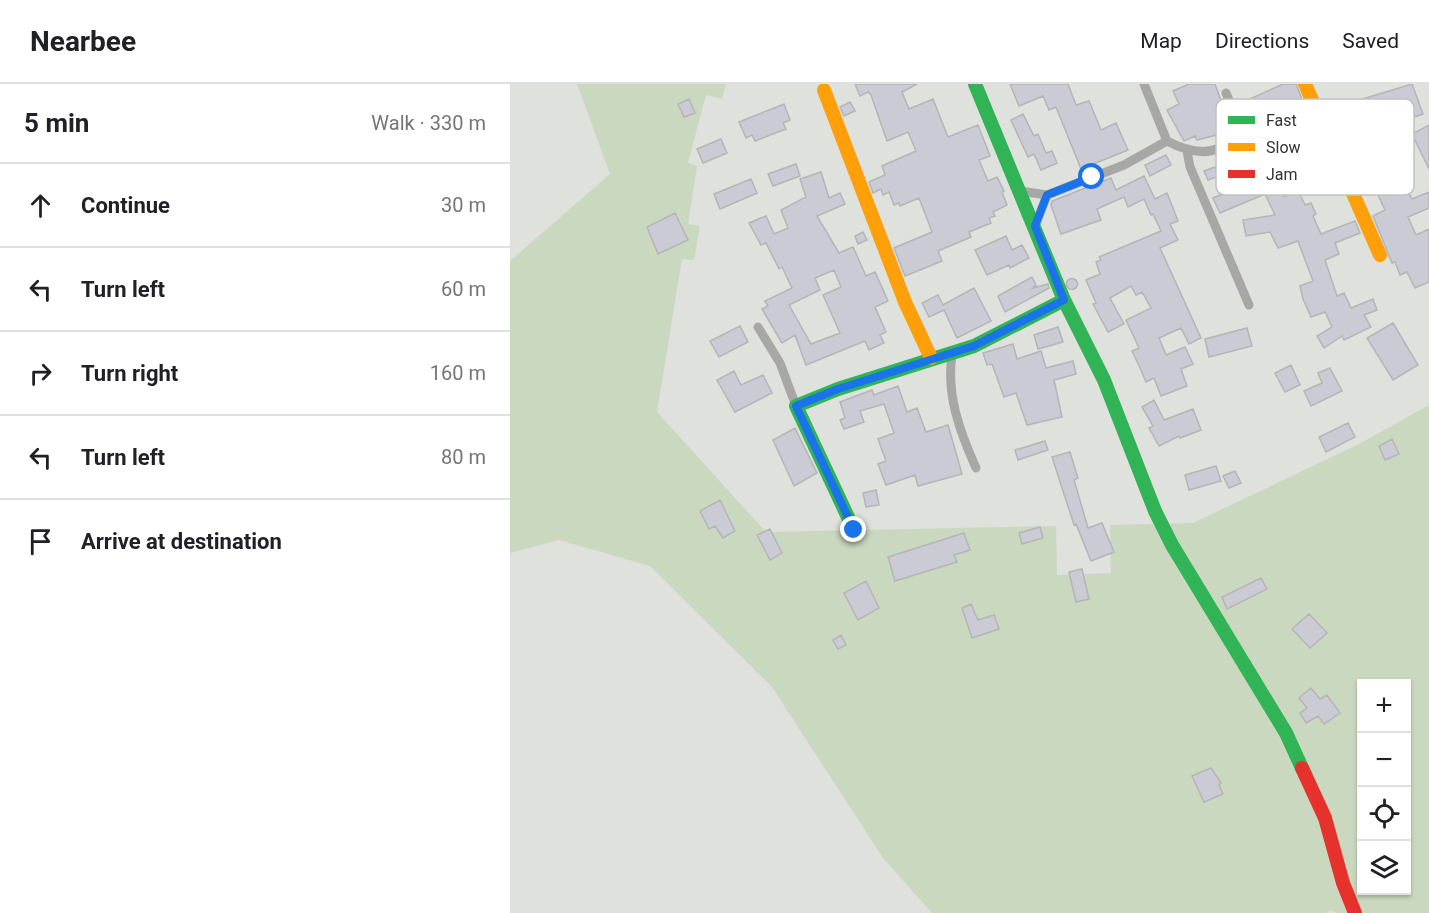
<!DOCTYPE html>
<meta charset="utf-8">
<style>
:root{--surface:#fff;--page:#f2f2f2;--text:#202124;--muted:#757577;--line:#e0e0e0}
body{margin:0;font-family:Roboto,sans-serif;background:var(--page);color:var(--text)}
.controls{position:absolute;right:18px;bottom:18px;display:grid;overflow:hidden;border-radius:0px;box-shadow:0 2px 4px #0004}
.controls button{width:54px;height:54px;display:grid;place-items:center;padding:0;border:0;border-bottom:2px solid var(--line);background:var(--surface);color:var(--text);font:30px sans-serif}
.stop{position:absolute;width:18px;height:18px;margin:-14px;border:4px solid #1a73e8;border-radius:50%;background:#fff}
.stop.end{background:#1a73e8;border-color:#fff;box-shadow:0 2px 6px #0008}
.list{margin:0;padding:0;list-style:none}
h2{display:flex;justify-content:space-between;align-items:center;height:78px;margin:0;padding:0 24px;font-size:26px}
h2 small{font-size:20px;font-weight:400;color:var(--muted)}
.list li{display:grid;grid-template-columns:39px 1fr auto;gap:18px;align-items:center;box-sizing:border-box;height:84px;padding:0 24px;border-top:2px solid var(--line)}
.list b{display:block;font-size:22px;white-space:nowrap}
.list em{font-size:20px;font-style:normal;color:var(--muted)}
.icon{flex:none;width:33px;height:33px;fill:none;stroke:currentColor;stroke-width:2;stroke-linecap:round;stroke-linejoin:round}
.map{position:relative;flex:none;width:919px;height:829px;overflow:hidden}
header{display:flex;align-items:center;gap:36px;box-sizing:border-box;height:84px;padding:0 30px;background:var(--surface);border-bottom:2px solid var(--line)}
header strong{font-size:28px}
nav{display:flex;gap:33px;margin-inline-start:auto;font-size:21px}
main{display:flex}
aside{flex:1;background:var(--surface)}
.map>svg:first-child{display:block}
.green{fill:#cbd8c0;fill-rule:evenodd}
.building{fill:#cacbd4;stroke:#b4b5b5;stroke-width:1.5;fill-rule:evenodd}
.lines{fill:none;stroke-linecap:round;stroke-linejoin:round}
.street{stroke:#a7a8a6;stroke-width:9}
.fast{stroke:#30b455;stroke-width:14}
.slow{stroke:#ff9f0a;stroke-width:14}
.jam{stroke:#e5322d;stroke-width:14}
.route{stroke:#1a73e8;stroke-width:8}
.key{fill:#fff;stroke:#c1c2c0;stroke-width:1.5}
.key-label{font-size:16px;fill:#30322e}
</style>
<header>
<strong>Nearbee</strong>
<nav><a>Map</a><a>Directions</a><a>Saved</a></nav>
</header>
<main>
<aside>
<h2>5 min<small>Walk · 330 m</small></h2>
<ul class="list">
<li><svg class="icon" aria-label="ahead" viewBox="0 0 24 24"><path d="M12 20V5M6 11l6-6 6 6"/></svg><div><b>Continue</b></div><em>30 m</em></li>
<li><svg class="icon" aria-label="left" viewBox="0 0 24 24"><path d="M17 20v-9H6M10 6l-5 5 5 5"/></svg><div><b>Turn left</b></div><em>60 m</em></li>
<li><svg class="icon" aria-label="right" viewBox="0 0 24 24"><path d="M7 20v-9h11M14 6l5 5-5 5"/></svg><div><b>Turn right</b></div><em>160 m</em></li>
<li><svg class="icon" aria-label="left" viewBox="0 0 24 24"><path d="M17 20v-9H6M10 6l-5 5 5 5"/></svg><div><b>Turn left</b></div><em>80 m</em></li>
<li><svg class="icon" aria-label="arrive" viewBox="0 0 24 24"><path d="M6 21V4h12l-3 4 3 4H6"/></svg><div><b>Arrive at destination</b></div></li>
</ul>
</aside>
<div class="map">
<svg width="919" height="829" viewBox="0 0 919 829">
<rect width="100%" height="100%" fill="#dee1dc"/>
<!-- green -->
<path class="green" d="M67,0H216L212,15L196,11L178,79L187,82L178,140L190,142L184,176L172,175L147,328L256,448L546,442L547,491L601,489L600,441L683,439L849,360L919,321V829H827L821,826L816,829H422L373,774L262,603L140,482L49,456L0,469V177L100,90ZM852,600H896V806H852Z"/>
<!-- building -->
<path class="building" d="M345,0H407L392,8L399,25L423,15L438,53L468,41L480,72L469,76L478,97L487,93L494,107L492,108L497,121L483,128L485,132L479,134L481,139L459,148L461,153L428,167L432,177L395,192L384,164L422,148L416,132L409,114L390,122L389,119L384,121L379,108L373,111L371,105L363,109L359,98L375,91L372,82L406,67L398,48L377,57L361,11L358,8L350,12Z
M500,0H558L566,21L579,17L591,46L606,39L618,66L571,85L546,23L539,26L533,12L509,22Z
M679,0H705L721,44L718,48L687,56L685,52L674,57L657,26L669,20L663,7Z
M773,0H786L792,15L740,33L733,18Z
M902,0L913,30L898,35L892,18L860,28L867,47L843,56L837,41L842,39L836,20Z
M179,15L185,29L174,33L168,20Z
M340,18L345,27L334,32L330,23Z
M274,20L280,36L273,39L276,45L245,57L242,51L236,54L229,38Z
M513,30L524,52L528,50L536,69L542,67L547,79L531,86L524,70L518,73L501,36Z
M919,41V85L902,50Z
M211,55L217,69L193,79L187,65Z
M755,64L774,113L788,106L795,121L801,119L806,130L803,132L811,150L845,137L850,149L825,159L829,170L815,176L827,212L834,209L841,224L863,215L867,226L854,231L861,243L834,256L832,252L814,264L807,252L822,243L815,228L801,233L793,215L790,202L803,197L788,157L768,164L760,148L736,152L733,136L765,131L755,110L710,129L703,114L723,106L712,81Z
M870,65L888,103L894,100L902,115L919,108V124L898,133L906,151L919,145V198L905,204L897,188L890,191L885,178L882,179L863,132L875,126L851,74Z
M656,71L661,81L640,92L635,81Z
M286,80L290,92L263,102L258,90Z
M705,83L709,92L698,96L694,87Z
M311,88L319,114L330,109L335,120L307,132L329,169L343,163L356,192L365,188L378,217L365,223L376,248L370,251L374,259L359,266L355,257L296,281L285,251L272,259L252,225L258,222L255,217L282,204L272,183L269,185L256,159L251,161L239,139L256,132L264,150L278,144L271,126L296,113L290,95ZM324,186L331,203L313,211L330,249L301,260L279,221L310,206L305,194Z
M634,92L645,115L657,109L668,137L660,140L668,156L650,164L691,254L679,260L671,244L649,254L656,271L675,263L683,280L671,285L677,302L651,312L644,294L636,298L631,286L622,267L629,264L616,236L641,224L632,208L626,211L621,202L600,214L614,240L598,248L583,220L586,219L576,196L590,190L586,178L591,176L589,173L651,147L643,130L641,131L634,115L618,123L614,113L587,125L591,136L551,150L541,121L542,117L601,94L606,106Z
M241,95L247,109L210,125L204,110Z
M165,129L178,156L148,170L137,143Z
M353,148L357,156L348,160L345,152Z
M496,152L502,166L512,161L519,174L500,184L499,181L477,191L465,166Z
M522,193L526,201L523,204L538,200L539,204L495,228L488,212Z
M556.5 200a5.5 5.5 0 1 1 11 0a5.5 5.5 0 1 1-11 0Z
M464,204L481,237L447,254L434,226L419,233L412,219L428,211L433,221Z
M883,239L908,281L883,296L857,254Z
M230,242L238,258L209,273L200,257Z
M548,243L553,258L528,265L524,251Z
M737,244L742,262L699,273L695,255Z
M503,260L507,275L531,267L536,284L563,277L566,290L544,296L552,333L517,341L506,309L494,313L482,280L477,281L473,269Z
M781,281L790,301L775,308L765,289Z
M820,284L832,307L801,322L794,307L812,299L808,289Z
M224,287L231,301L253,291L262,309L225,328L207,296Z
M388,302L397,328L407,324L416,348L438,341L452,390L408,402L405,391L376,401L368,380L376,377L368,355L384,349L374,320L350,327L354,338L334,345L330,336L335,334L330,318L362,306L364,311Z
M644,316L654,336L683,325L691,346L670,354L669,352L649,362L639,344L643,342L632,323Z
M838,339L845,353L816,368L809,353Z
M285,344L307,389L284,402L263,356Z
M882,355L889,370L875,376L869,362Z
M535,357L538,366L508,376L505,366Z
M560,368L568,394L564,396L578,444L592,439L604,468L581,477L566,440L564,441L542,373Z
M706,382L711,397L679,406L675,391Z
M725,387L731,399L719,404L713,392Z
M366,406L369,421L356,423L353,409Z
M210,416L225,447L213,454L205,442L199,445L190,427Z
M530,443L533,454L512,460L509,449Z
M260,445L272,469L260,476L247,451Z
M454,449L460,466L444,471L447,478L385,497L378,473Z
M572,485L579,515L566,518L559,488Z
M751,494L757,505L717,525L712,513Z
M356,497L369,524L348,536L334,509Z
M461,520L468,536L484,531L489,545L462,554L452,524Z
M799,530L817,549L800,564L782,545Z
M331,551L336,561L328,565L323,556Z
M801,604L810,615L817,611L830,629L814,640L808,632L796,639L790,629L797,624L789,614Z
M701,684L711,699L709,701L713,710L694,718L682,692Z"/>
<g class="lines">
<!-- street -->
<path class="street" d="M634,0L657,57C678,68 704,75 722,54C725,50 728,46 728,41C727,31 720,19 716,9
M726,49L802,18
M677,67L680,83L739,221
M510,107L537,111
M525,142L537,111L614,81L657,57
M248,243L270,279L286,322
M442,271C436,311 450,348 466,384"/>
<!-- fast -->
<path class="fast" d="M465,0L554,216L594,296L645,427L662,461L776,649L792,684
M344,446L286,322L328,305L464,262L554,216"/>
<!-- slow -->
<path class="slow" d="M795,0L870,171
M314,6L395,218L421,274"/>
<!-- jam -->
<path class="jam" d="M792,684L815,734L833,799L845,829"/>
</g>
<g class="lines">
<!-- route -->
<path class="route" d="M344,446L286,322L328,305L464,262L554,216L525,142L537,111L582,93"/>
</g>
<!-- legend -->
<rect x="706" y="15" width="198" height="96" rx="9" class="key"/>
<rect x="718" y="32" width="27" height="8" fill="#30b455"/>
<rect x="718" y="59" width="27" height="8" fill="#ff9f0a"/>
<rect x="718" y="86" width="27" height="8" fill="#e5322d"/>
<g class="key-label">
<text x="756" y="42">Fast</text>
<text x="756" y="69">Slow</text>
<text x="756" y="96">Jam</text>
</g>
</svg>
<div class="controls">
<button>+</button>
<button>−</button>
<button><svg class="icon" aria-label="locate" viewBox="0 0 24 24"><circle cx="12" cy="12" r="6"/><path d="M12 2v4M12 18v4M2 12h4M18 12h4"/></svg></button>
<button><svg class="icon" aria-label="layers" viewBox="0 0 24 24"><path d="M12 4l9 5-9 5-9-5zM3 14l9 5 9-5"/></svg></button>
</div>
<div class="stop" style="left:582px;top:93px"></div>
<div class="stop end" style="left:344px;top:446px"></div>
</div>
</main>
